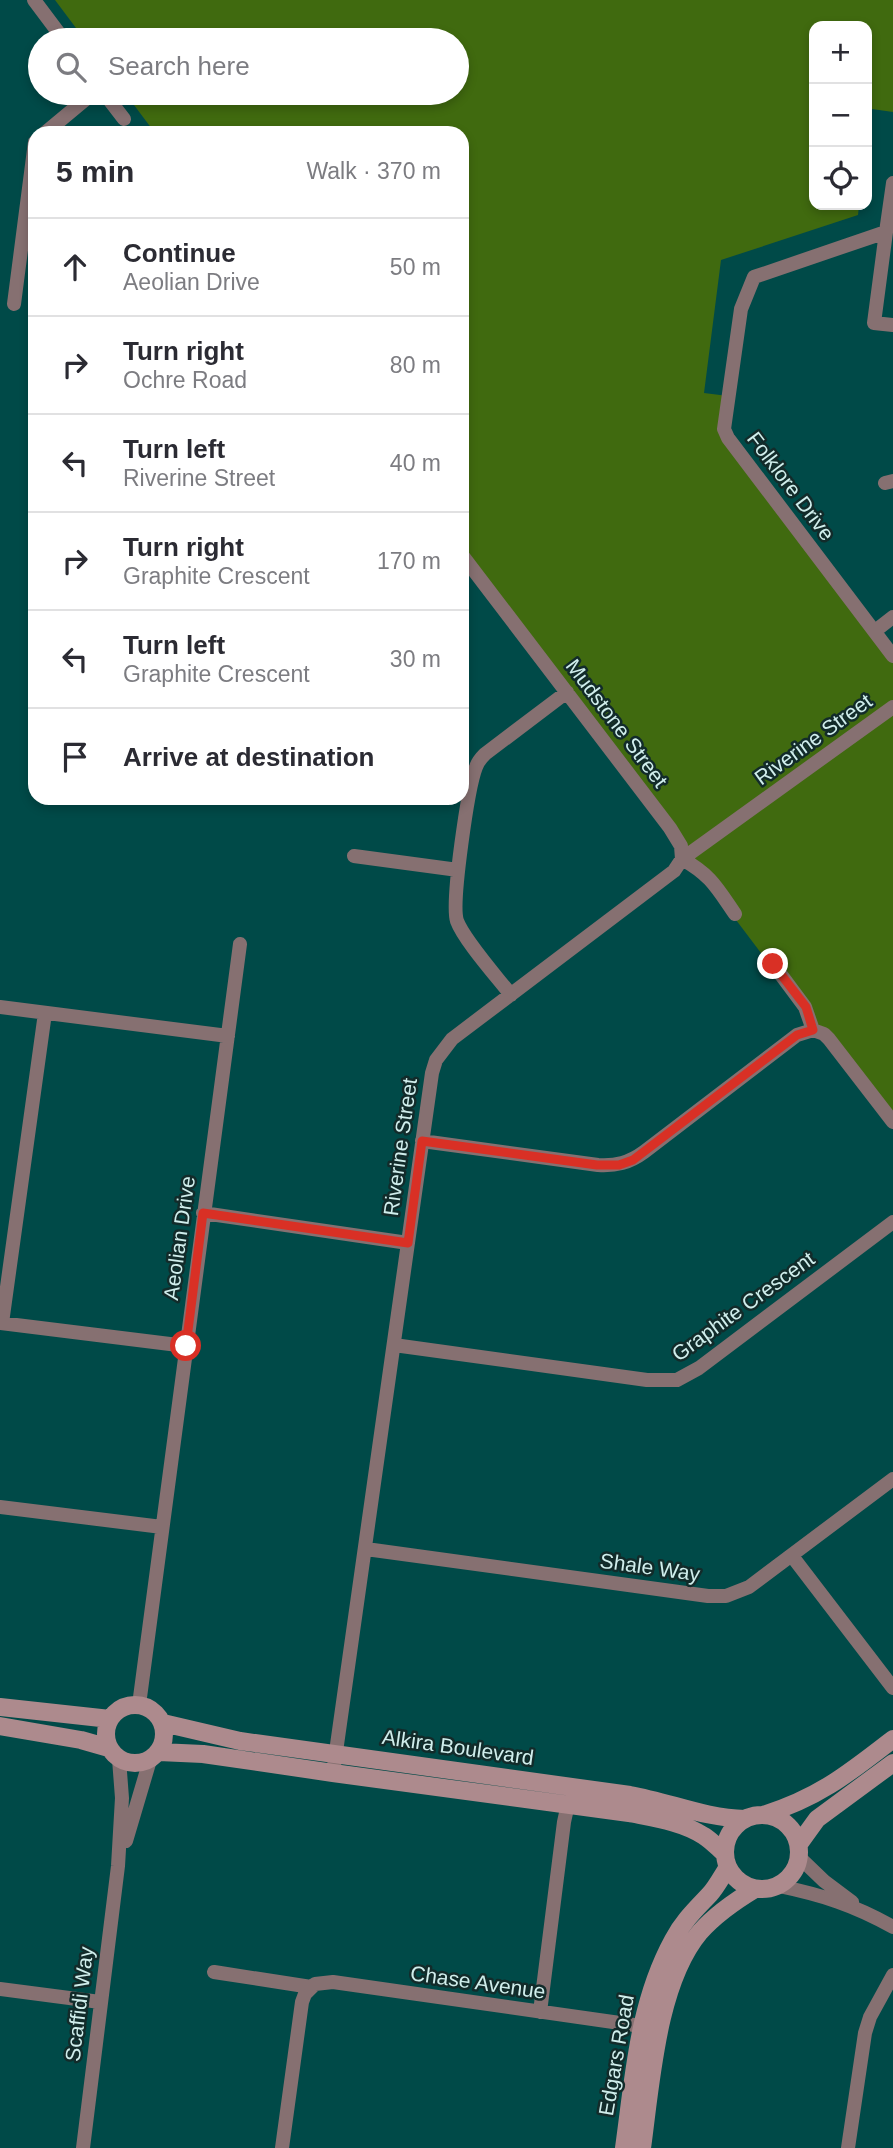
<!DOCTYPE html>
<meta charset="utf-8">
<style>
:root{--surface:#fff;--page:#f7f7f7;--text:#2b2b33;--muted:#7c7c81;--line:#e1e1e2}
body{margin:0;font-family:Arial,sans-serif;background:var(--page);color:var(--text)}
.controls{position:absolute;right:21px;top:21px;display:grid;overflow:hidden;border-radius:14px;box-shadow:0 4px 10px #0003}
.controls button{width:63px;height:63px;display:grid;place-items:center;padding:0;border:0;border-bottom:2px solid var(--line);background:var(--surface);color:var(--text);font:35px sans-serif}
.stop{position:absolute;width:21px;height:21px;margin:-16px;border:5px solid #d93025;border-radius:50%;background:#fff}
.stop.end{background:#d93025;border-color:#fff;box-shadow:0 2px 7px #0008}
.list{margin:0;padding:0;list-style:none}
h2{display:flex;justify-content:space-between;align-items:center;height:91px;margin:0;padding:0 28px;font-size:30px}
h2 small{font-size:23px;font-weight:400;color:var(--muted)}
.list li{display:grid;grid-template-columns:46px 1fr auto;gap:21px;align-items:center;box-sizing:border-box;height:98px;padding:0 28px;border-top:2px solid var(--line)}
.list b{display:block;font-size:26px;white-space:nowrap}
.list p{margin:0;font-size:23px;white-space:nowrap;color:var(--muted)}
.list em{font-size:23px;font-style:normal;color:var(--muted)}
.icon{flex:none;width:38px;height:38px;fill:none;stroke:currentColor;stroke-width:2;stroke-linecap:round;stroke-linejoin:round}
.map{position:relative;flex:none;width:893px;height:2148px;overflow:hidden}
.search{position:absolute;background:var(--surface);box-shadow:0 4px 10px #0003;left:28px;top:28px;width:441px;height:77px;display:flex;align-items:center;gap:18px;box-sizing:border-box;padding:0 24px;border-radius:38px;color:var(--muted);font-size:26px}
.panel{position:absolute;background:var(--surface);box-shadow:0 4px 10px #0003;left:28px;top:126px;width:441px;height:679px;border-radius:21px}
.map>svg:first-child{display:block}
.green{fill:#406a0f}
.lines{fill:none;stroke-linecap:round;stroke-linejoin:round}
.street{stroke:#867071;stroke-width:14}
.secondary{stroke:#ad8a8d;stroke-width:18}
.route{stroke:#d93025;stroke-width:9}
.labels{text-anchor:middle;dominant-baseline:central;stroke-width:5;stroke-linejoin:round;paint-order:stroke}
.street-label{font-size:21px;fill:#d0eeec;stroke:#122b2a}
</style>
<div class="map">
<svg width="893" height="2148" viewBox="0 0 893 2148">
<rect width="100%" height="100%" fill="#004a48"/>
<!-- green -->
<path class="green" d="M55,0H893V112L872,109L867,148V26H814V205H859L858,215L721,260L704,393L728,396L724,429L893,655V1128L462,557V133H155L125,93H457V40H85Z"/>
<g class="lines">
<!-- street -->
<path class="street" d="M34,0L64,40
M104,93L124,119
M45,133L93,93
M886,232L893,183
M14,304L35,142
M893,325L874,323L886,232L754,277L741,309L724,429L728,438L893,656
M885,483L893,481
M462,555L670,828L681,846L682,859C711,875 717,888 735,914
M875,631L893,617
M354,856L458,870
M773,964L805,1007L813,1030L824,1034L829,1039L893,1122
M511,995C497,977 464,940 457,921C451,903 468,787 476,767C478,761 481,758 485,754L567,692
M0,1007L228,1036
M422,1141L598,1165C616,1166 629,1163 644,1152L797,1035L813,1030
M203,1213L408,1243
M0,1323L186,1346
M2,1323L45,1013
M394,1345L647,1380H677L699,1368L893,1222
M0,1507L162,1527
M366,1549L708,1596H726L749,1587L893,1479
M792,1556L893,1688
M139,1705L240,944
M333,1773L432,1073L436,1060L452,1039L674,871L682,859L893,707
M126,1841L150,1760
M799,1857L824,1881L852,1902
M779,1886C822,1895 854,1905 893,1927
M214,1972L311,1987
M0,1989L100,2002
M540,2012L564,1822L568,1804
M83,2148L118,1866L122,1798L119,1759
M282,2148L302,2002L305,1994L315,1984L333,1982L641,2026
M848,2148L865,2033L870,2017L893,1975"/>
<!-- secondary -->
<path class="secondary" d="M106 1734a29 29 0 1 1 58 0a29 29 0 1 1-58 0Z
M0,1707L110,1719
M163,1723L240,1741L630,1795C670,1802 704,1818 745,1819
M0,1726L81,1740L109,1748
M159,1752L203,1754L333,1773L629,1813C654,1818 683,1822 704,1836C712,1841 718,1848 725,1854
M725 1852a37 37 0 1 1 74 0a37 37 0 1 1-74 0Z
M763,1815C818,1798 848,1774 893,1739
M799,1844L817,1819L893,1763
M624,2148C634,2077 638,2004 673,1940C683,1921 696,1909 710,1894C717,1886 722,1876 728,1867
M642,2148C651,2083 657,1983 700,1932C716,1914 735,1901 755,1889"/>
</g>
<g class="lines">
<!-- route -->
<path class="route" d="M186,1346L203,1213L408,1243L422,1141L597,1165H619L633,1160L797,1035L813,1030L806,1007L773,964"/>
</g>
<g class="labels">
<!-- street labels -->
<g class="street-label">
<text transform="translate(791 486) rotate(53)">Folklore Drive</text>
<text transform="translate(617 723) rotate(53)">Mudstone Street</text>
<text transform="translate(813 739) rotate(-36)">Riverine Street</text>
<text transform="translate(400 1147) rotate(-82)">Riverine Street</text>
<text transform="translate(179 1238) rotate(-82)">Aeolian Drive</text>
<text transform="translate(743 1306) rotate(-36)">Graphite Crescent</text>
<text transform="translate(650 1567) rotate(8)">Shale Way</text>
<text transform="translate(458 1747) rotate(8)">Alkira Boulevard</text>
<text transform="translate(478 1982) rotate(8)">Chase Avenue</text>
<text transform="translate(79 2004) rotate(-83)">Scaffidi Way</text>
<text transform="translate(616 2055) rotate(-80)">Edgars Road</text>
</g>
</g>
</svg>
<div class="controls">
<button>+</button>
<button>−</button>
<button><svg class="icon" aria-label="locate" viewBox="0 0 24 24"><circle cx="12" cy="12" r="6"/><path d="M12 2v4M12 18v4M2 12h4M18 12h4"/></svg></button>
</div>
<div class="stop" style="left:186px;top:1346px"></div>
<div class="stop end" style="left:773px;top:964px"></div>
<div class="search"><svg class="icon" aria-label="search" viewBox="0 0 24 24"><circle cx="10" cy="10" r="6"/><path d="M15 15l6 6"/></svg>Search here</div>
<section class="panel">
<h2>5 min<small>Walk · 370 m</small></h2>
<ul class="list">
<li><svg class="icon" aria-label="ahead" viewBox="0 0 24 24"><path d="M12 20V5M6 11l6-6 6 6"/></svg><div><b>Continue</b><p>Aeolian Drive</p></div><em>50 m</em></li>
<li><svg class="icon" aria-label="right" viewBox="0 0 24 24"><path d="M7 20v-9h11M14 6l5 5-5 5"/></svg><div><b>Turn right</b><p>Ochre Road</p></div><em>80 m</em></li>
<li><svg class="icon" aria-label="left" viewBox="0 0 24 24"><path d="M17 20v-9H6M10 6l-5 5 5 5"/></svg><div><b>Turn left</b><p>Riverine Street</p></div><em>40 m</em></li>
<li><svg class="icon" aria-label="right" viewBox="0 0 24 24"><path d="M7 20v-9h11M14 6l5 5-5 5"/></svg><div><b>Turn right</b><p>Graphite Crescent</p></div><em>170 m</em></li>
<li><svg class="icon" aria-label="left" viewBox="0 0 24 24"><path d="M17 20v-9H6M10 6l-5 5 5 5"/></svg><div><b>Turn left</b><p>Graphite Crescent</p></div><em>30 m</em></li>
<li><svg class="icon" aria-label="arrive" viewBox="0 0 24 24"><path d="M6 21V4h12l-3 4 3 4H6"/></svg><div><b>Arrive at destination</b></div></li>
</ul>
</section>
</div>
